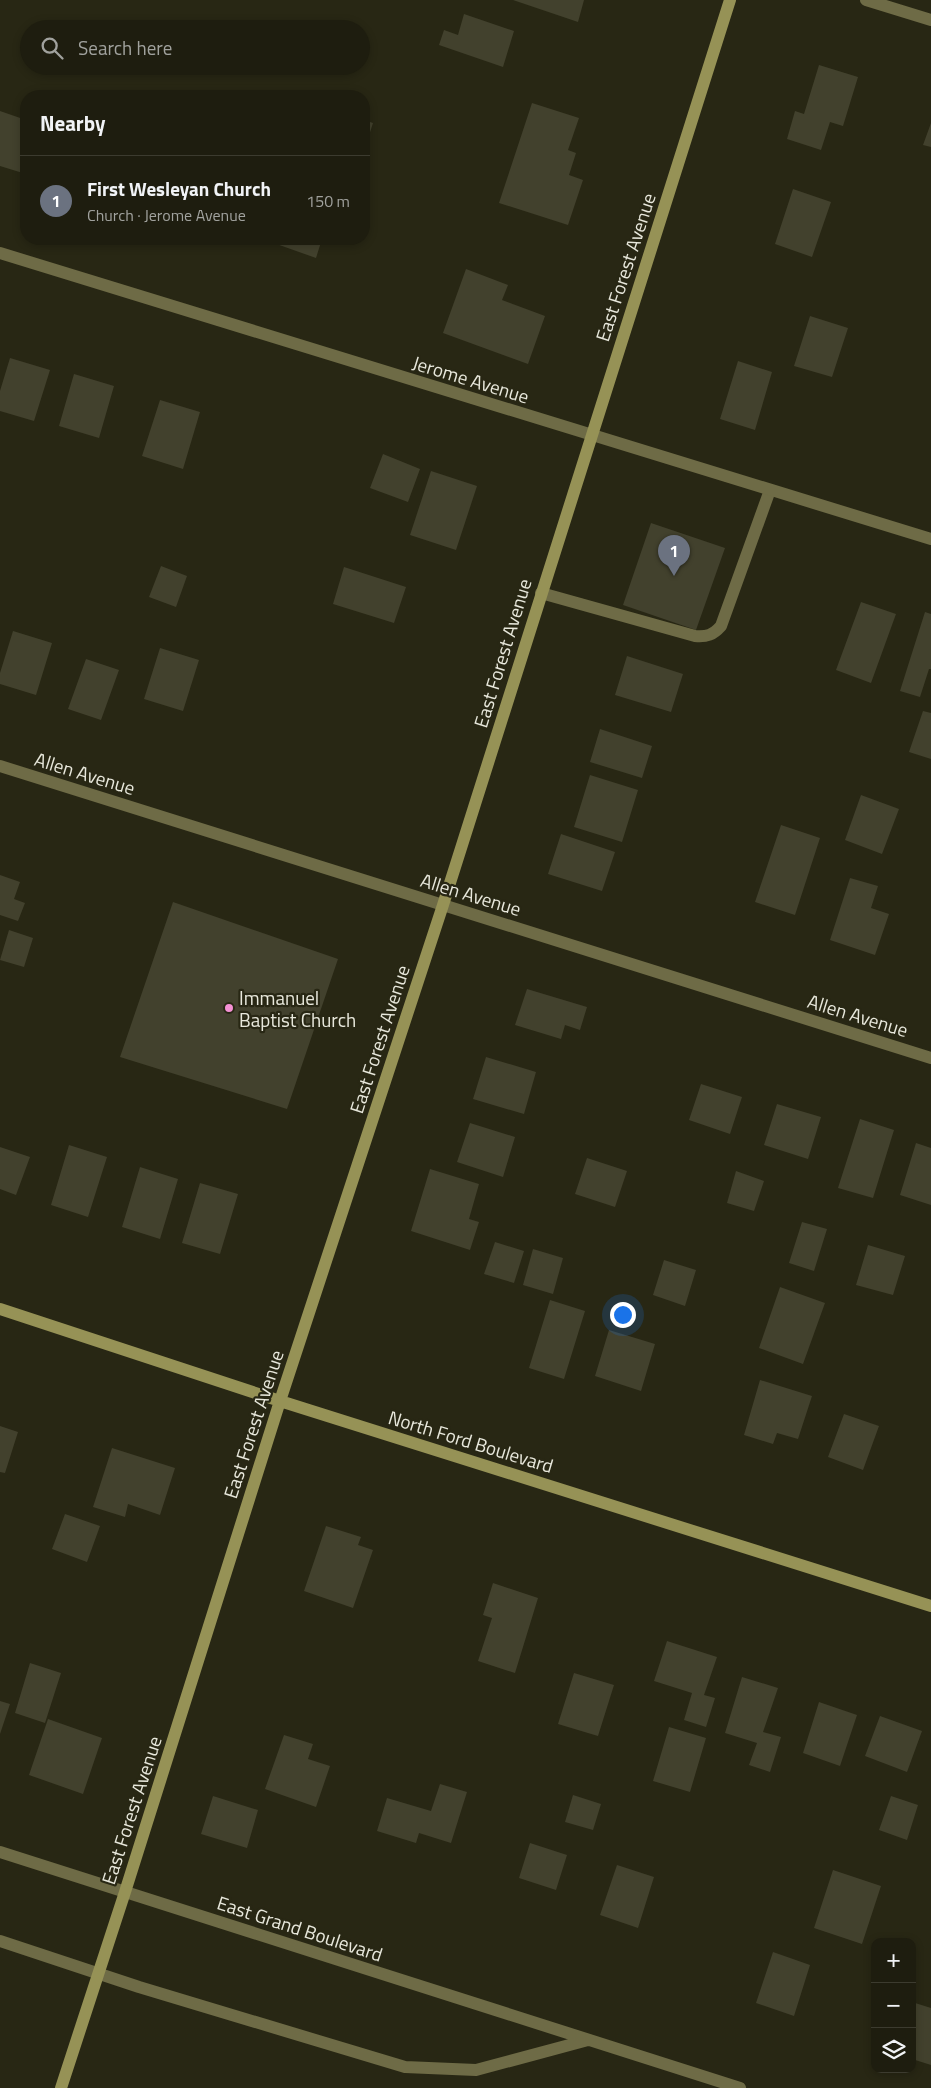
<!DOCTYPE html>
<meta charset="utf-8">
<style>
:root{--surface:#1e1d0f;--page:#2b2a1d;--text:#f1f3f6;--muted:#a1a29e;--line:#3c3b2f;--accent:#0b8043}
body{margin:0;font-family:"Titillium Web",sans-serif;background:var(--page);color:var(--text)}
.controls{position:absolute;right:15px;bottom:15px;display:grid;overflow:hidden;border-radius:10px;box-shadow:0 2px 8px #0003}
.controls button{width:45px;height:45px;display:grid;place-items:center;padding:0;border:0;border-bottom:1px solid var(--line);background:var(--surface);color:var(--text);font:25px sans-serif}
.you{position:absolute;left:622px;top:1314px;width:18px;height:18px;margin:-12px;border:4px solid #fff;border-radius:50%;background:#1a73e8;box-shadow:0 0 0 8px #1a73e833}
.badge{display:grid;place-items:center;width:32px;height:32px;border-radius:50%;background:var(--accent);color:#fff;font-size:16px;font-weight:700}
.pin{position:absolute;translate:-50% -41px;filter:drop-shadow(0 1px 2px #0008)}
.pin::after{content:'';position:absolute;top:26px;width:18px;height:15px;background:inherit;clip-path:polygon(0 0,100% 0,50% 100%)}
.list{margin:0;padding:0;list-style:none}
h2{display:flex;justify-content:space-between;align-items:center;height:65px;margin:0;padding:0 20px;font-size:21px}
h2 small{font-size:16px;font-weight:400;color:var(--muted)}
.list li{display:grid;grid-template-columns:32px 1fr auto;gap:15px;align-items:center;box-sizing:border-box;height:90px;padding:0 20px;border-top:1px solid var(--line)}
.list b{display:block;font-size:19px;white-space:nowrap}
.list p{margin:0;font-size:16px;white-space:nowrap;color:var(--muted)}
.list em{font-size:16px;font-style:normal;color:var(--muted)}
.icon{flex:none;width:28px;height:28px;fill:none;stroke:currentColor;stroke-width:2;stroke-linecap:round;stroke-linejoin:round}
.map{position:relative;flex:none;width:931px;height:2088px;overflow:hidden}
.search{position:absolute;background:var(--surface);box-shadow:0 2px 8px #0003;left:20px;top:20px;width:350px;height:55px;display:flex;align-items:center;gap:12px;box-sizing:border-box;padding:0 18px;border-radius:28px;color:var(--muted);font-size:19px}
.panel{position:absolute;background:var(--surface);box-shadow:0 2px 8px #0003;left:20px;top:90px;width:350px;height:155px;border-radius:20px}
.map>svg:first-child{display:block}
.building{fill:#42412d}
.lines{fill:none;stroke-linecap:round;stroke-linejoin:round}
.lane{stroke:#6e6b46;stroke-width:12}
.street{stroke:#6e6b46;stroke-width:12}
.secondary{stroke:#969256;stroke-width:12}
.poi-dot{fill:#f491d4;stroke:#282714;stroke-width:2}
.labels{text-anchor:middle;dominant-baseline:central;stroke-width:4.5;stroke-linejoin:round;paint-order:stroke}
.street-label{font-size:19px;fill:#e8e8dc;stroke:#282714}
.poi-label{font-size:19px;fill:#e8e8dc;stroke:#282714;text-anchor:start}
</style>
<div class="map">
<svg width="931" height="2088" viewBox="0 0 931 2088">
<rect width="100%" height="100%" fill="#282714"/>
<!-- building -->
<path class="building" d="M513,0H584L578,22Z
M464,14L514,31L503,67L439,45L444,30L458,35Z
M819,65L858,77L843,126L830,122L821,150L787,139L795,111L804,114Z
M288,66H305L303,72Z
M532,103L579,118L568,150L576,153L569,175L583,180L568,225L499,203Z
M0,111L26,120V174L0,166Z
M364,120L373,123L364,151Z
M931,123V147L923,145Z
M793,189L831,202L812,257L775,244Z
M269,239H322L316,258L268,241Z
M466,269L508,285L502,300L545,316L528,364L443,333Z
M810,316L848,328L832,377L794,366Z
M10,358L50,370L34,421L0,411V391Z
M738,361L772,372L755,430L720,419Z
M74,374L114,386L99,438L59,426Z
M160,400L200,412L183,469L142,456Z
M383,454L420,469L408,502L370,488Z
M431,471L477,486L456,550L410,535Z
M651,523L725,548L696,630L623,605Z
M161,566L187,576L176,607L149,597Z
M344,567L406,587L394,623L333,604Z
M861,602L896,614L871,683L836,670Z
M925,612L931,614V669H929L920,697L900,691Z
M13,631L52,643L36,695L0,684V673Z
M160,648L199,660L183,711L144,699Z
M627,656L683,674L671,712L615,695Z
M86,659L119,670L101,720L68,709Z
M923,711L931,713V759L909,752Z
M600,729L652,746L642,778L590,762Z
M590,775L638,790L622,842L574,827Z
M861,795L899,809L882,854L845,840Z
M781,825L820,838L795,915L755,902Z
M561,834L615,852L602,891L548,874Z
M0,875L20,882L14,899L25,903L18,921L0,915Z
M850,878L878,886L871,908L889,914L875,955L830,940Z
M173,902L338,959L287,1109L120,1057Z
M9,930L33,938L24,967L0,960Z
M527,989L587,1007L580,1030L565,1025L561,1039L515,1025Z
M486,1057L536,1072L524,1114L473,1099Z
M701,1084L742,1097L730,1134L689,1120Z
M777,1104L821,1117L808,1159L764,1145Z
M860,1119L894,1130L873,1198L838,1188Z
M470,1123L515,1137L503,1177L457,1162Z
M916,1143L931,1148V1205L900,1195Z
M69,1145L107,1157L88,1217L51,1205Z
M0,1147L30,1157L16,1195L0,1189Z
M587,1158L627,1171L615,1207L575,1194Z
M140,1167L178,1179L160,1239L122,1227Z
M430,1169L479,1184L469,1219L479,1222L470,1250L411,1231Z
M736,1171L764,1181L754,1211L727,1203Z
M200,1183L238,1194L220,1254L182,1243Z
M802,1222L827,1229L814,1271L789,1263Z
M495,1242L524,1251L514,1283L484,1274Z
M868,1245L905,1256L893,1295L856,1285Z
M533,1249L563,1258L553,1294L523,1285Z
M664,1260L696,1270L685,1306L653,1295Z
M780,1287L825,1303L803,1364L759,1348Z
M550,1300L585,1311L564,1379L529,1368Z
M609,1330L655,1344L641,1391L595,1376Z
M760,1380L812,1396L798,1439L777,1433L773,1444L744,1435Z
M844,1414L879,1426L863,1470L828,1457Z
M0,1426L18,1432L5,1473L0,1472Z
M112,1448L175,1468L160,1515L128,1504L125,1517L93,1507Z
M65,1514L100,1526L87,1562L52,1549Z
M326,1526L361,1537L358,1545L373,1550L353,1608L304,1591Z
M493,1583L538,1598L515,1673L478,1661L492,1618L483,1615Z
M667,1641L717,1657L704,1695L715,1698L706,1727L684,1720L692,1693L654,1681Z
M30,1663L61,1673L45,1723L15,1713Z
M574,1673L614,1685L598,1736L558,1724Z
M742,1677L778,1688L763,1732L781,1737L770,1772L749,1765L757,1743L725,1733Z
M0,1701L10,1704L0,1734Z
M819,1702L857,1715L840,1766L803,1753Z
M880,1716L922,1731L907,1772L865,1756Z
M48,1719L102,1738L83,1794L29,1775Z
M669,1727L706,1738L690,1792L653,1781Z
M284,1735L313,1744L308,1759L330,1766L316,1807L265,1789Z
M440,1784L467,1792L451,1843L419,1833L416,1843L377,1831L387,1798L431,1811Z
M573,1795L601,1804L593,1830L565,1822Z
M213,1796L258,1810L247,1848L201,1834Z
M891,1796L918,1805L907,1840L879,1830Z
M530,1843L567,1855L556,1890L519,1878Z
M617,1865L654,1877L638,1928L600,1915Z
M833,1870L881,1886L862,1944L814,1928Z
M773,1952L810,1965L794,2016L756,2003Z
M912,2002L931,2008V2065L912,2059Z"/>
<g class="lines">
<!-- lane -->
<path class="lane" d="M541,593L695,636C707,637 713,635 721,626L770,490"/>
<!-- street -->
<path class="street" d="M866,0L931,20
M0,253L931,539
M0,766L931,1058
M0,1852L740,2088
M0,1941L139,1987L405,2067L476,2070L588,2040"/>
<!-- secondary -->
<path class="secondary" d="M0,1309L280,1401L931,1606
M61,2088L125,1892L280,1401L443,905L730,0"/>
</g>
<!-- markers -->
<circle class="poi-dot" cx="229" cy="1008" r="5"/>
<g class="labels">
<!-- street labels -->
<g class="street-label">
<text transform="translate(625 267) rotate(-72)">East Forest Avenue</text>
<text transform="translate(471 379) rotate(17)">Jerome Avenue</text>
<text transform="translate(502 653) rotate(-73)">East Forest Avenue</text>
<text transform="translate(85 773) rotate(17)">Allen Avenue</text>
<text transform="translate(471 894) rotate(17)">Allen Avenue</text>
<text transform="translate(858 1015) rotate(17)">Allen Avenue</text>
<text transform="translate(379 1039) rotate(-72)">East Forest Avenue</text>
<text transform="translate(253 1424) rotate(-72)">East Forest Avenue</text>
<text transform="translate(471 1441) rotate(17)">North Ford Boulevard</text>
<text transform="translate(131 1810) rotate(-72)">East Forest Avenue</text>
<text transform="translate(300 1928) rotate(18)">East Grand Boulevard</text>
</g>
<!-- poi labels -->
<g class="poi-label">
<text x="239" y="997">Immanuel<tspan x="239" dy="22">Baptist Church</tspan></text>
</g>
</g>
</svg>
<div class="controls">
<button>+</button>
<button>−</button>
<button><svg class="icon" aria-label="layers" viewBox="0 0 24 24"><path d="M12 4l9 5-9 5-9-5zM3 14l9 5 9-5"/></svg></button>
</div>
<div class="you"></div>
<div class="pin badge" style="left:674px;top:576px;background:#6b7280">1</div>
<div class="search"><svg class="icon" aria-label="search" viewBox="0 0 24 24"><circle cx="10" cy="10" r="6"/><path d="M15 15l6 6"/></svg>Search here</div>
<section class="panel">
<h2>Nearby<small></small></h2>
<ul class="list">
<li><span class="badge" style="background:#6b7280">1</span><div><b>First Wesleyan Church</b><p>Church · Jerome Avenue</p></div><em>150 m</em></li>
</ul>
</section>
</div>
